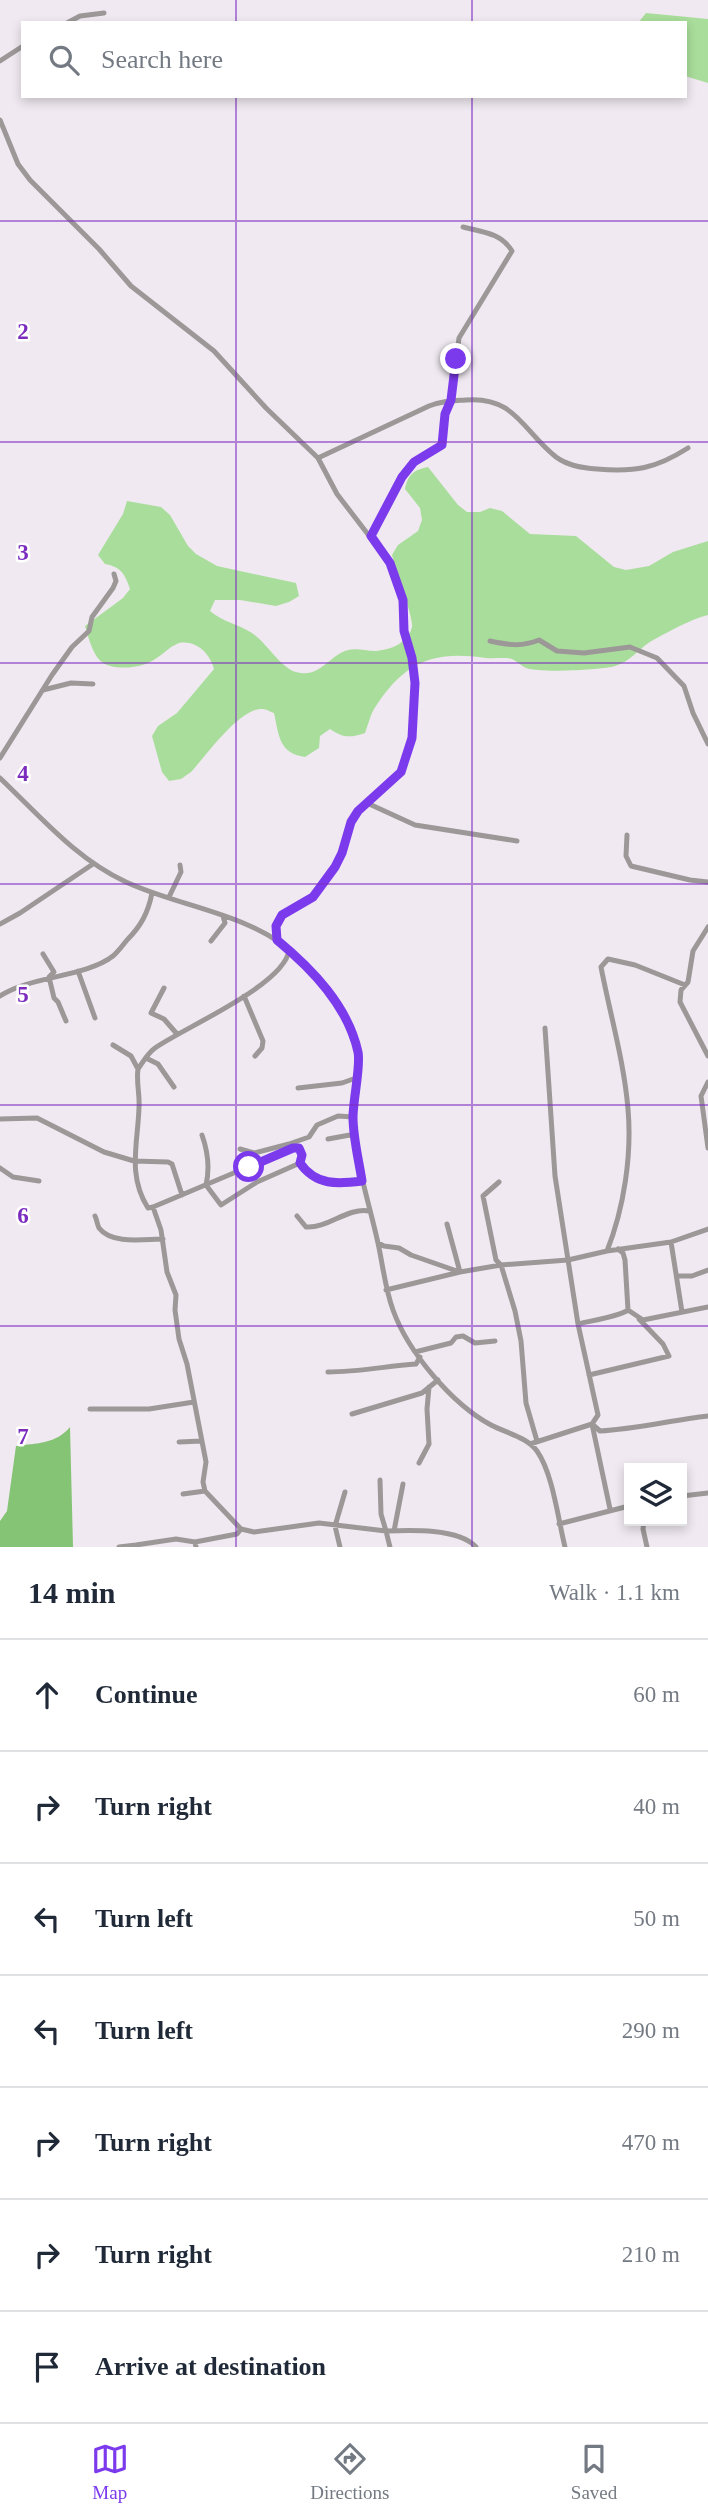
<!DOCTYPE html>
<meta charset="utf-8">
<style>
:root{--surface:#fff;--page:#f6f6f7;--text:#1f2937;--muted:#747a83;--line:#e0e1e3;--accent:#7c3aed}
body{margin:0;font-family:Georgia,serif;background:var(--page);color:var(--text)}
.controls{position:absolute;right:21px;bottom:21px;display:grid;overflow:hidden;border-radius:0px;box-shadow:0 4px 10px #0003}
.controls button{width:63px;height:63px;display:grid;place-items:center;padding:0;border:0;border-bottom:2px solid var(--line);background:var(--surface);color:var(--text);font:35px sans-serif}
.stop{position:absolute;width:21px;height:21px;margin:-16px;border:5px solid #7c3aed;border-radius:50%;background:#fff}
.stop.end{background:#7c3aed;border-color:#fff;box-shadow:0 2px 7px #0008}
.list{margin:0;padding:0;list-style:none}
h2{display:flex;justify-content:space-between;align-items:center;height:91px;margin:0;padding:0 28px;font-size:30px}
h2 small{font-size:23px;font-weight:400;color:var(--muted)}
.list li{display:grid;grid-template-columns:46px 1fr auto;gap:21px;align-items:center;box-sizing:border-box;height:112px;padding:0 28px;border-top:2px solid var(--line)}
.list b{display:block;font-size:26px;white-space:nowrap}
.list em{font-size:23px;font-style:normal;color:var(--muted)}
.icon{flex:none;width:38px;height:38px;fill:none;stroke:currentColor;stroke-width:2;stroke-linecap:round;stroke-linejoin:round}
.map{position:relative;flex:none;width:708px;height:1547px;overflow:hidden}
.search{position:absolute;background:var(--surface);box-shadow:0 4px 10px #0003;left:21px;right:21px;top:21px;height:77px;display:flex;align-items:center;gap:18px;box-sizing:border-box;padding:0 24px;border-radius:0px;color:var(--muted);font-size:26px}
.sheet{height:875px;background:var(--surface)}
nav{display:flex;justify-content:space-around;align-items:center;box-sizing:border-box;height:98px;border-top:2px solid var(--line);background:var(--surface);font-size:19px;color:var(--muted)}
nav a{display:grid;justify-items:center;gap:4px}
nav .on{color:var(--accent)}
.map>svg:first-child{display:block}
.green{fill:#a9dd9b}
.forest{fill:#85c375}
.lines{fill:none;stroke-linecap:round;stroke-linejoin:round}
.minor{stroke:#9c9898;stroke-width:5}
.route{stroke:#7c3aed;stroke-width:9}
.grid{fill:none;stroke:#7b2cbf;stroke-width:2;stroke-opacity:0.55}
.grid-label{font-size:23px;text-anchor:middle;font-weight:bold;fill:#7b2cbf;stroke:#fff;stroke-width:5;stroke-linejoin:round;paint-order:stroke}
</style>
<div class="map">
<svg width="708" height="1547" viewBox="0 0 708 1547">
<rect width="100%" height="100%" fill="#f0e9f1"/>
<!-- green -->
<path class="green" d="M646,13L708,19V83L685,76V23H638Z
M428,467L458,505L467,512H480L490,508L502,511L530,534L576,536L614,567L626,570L649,566L673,552L708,541V615C689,620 672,630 655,639C638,648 631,663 611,667C594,670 541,673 526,668C521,666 517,661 512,659C504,657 494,659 486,658C432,650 404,662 374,709C370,716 368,725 365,733C350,738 343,738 330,729L320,736L319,748L305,757C279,753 279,736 274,713C270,712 267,709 263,709C240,707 206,756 191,772L181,779L169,781L162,772L152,736L158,726L177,713L214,669C210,654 197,640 179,643C173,645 166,651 161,655C147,666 132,669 115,667C108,666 101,663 97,657C91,648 88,636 85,626L123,598L130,589C125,574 121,567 105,564L98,555L123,514L127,501L161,507L170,515L188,546L196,554L217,566L296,583L299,596L289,602L276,606L240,600H215L210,611C223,622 238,624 252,633C266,642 281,668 296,672C320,679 329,655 348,650C357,648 366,651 375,651C391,650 408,643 412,627C414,619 395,568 392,555L398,545L418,531L422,520L420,508L405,489C408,475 413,470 428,467Z"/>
<!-- forest -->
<path class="forest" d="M70,1427L73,1547H0V1521L7,1511L16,1446C37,1443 56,1444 70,1427Z"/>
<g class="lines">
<!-- minor -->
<path class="minor" d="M67,23L80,16L104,13
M0,61L23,46
M0,120L18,164L30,180L99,249L131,286L214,351L266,408L318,458L337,494L390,563L403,600L404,631L412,658L415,683L412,739L405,761L401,772L358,811L351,822L342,853L320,889L313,897L288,911L279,920L275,933L277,940
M318,458L429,406C442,401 452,401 466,400C515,396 523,431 556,457C568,466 583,468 597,469C635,472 655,469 688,448
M371,536L402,477L414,462L442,445L445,414L451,400L459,338L512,251C501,233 483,232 463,227
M490,641C508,645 522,647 539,640L557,651L584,653L630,647L657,658L684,686L693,713L708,744
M43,690L71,683L93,684
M0,758L52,675L72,647L89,631L92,617L113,588L116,581L114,574
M0,778C40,816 76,859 126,882C182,908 252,913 299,958C321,979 356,1025 359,1056C360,1076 352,1098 353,1119C355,1162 369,1202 378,1243C383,1266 385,1288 393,1310C408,1352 452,1404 491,1425C506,1433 527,1437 537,1451C553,1474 558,1519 565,1547
M367,803L415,825L517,841
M627,835L626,856L631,866L690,880L708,882
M169,897L181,872L180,865
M0,924L20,913L93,864
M708,927L693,951L688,982L681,990L680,1002L708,1056
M211,941L225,923L223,916
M289,950C285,985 183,1028 155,1048C147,1054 143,1062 138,1069C136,1082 140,1095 139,1107C138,1143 127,1175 148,1208L153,1207L293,1148H299L302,1155L300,1163C316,1186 337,1184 362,1181
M43,954L54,972L49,977L54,998L58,1002L66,1021
M78,971L95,1018
M164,988L151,1013L164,1019L177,1034
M0,996C30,976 86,977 113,956C118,952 123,945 127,940C141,926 148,913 152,893
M244,996L263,1041L262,1048L255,1056
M113,1045L131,1056L138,1069
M146,1058L158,1064L174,1087
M708,1082L701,1096L708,1148
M298,1088L342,1083L356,1078
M0,1119L37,1118L104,1152L134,1161L168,1162L172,1164L182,1195
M202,1135C208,1152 210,1168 206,1185L221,1205L257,1182L300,1163
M328,1139L350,1135L356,1139
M240,1149L254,1153L289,1144L309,1137L317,1125L338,1116L353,1117
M0,1168L13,1177L39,1181
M499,1182L483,1196L496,1260L501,1265L515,1311L521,1341L526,1403L537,1441
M153,1207L161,1230L167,1272L176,1295L175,1310L179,1339L187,1364L206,1462L203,1482L205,1491L241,1529L254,1532L319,1523L386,1531L381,1514L380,1480
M95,1216C97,1220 97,1224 99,1228C112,1245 145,1239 163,1239
M297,1216L306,1227C327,1229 348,1207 369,1211
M447,1224L460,1272
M671,1242L682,1312
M378,1243L384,1246L399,1248L411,1255L457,1271
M607,1251C624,1208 632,1155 628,1109C624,1061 610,1014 601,967L608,959L635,965L685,985
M678,1276H692L708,1270
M386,1290L460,1272L501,1265L568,1260L607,1251L671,1242L708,1229
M628,1310L643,1320L708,1307
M578,1324C590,1321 621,1316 628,1310L625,1260L623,1253L618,1249
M415,1352L451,1343L456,1337L463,1336L475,1343L495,1341
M328,1372C358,1372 387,1366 416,1364L420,1357
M589,1375L669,1356L663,1344L639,1319
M90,1409H149L194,1402
M352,1414L422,1393L438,1380
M592,1424L600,1431C636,1429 672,1420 708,1416
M592,1424L610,1509
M179,1442L202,1441
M530,1444L592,1424L598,1415L578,1324L555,1176L545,1028
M419,1463L429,1444L427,1409L429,1387
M183,1494L205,1491
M682,1496L708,1493
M644,1521L643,1529L647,1547
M559,1524L629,1506
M394,1531L403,1484
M195,1542L237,1534L241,1529
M119,1547L136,1545
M135,1547L136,1545L176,1539L195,1542L196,1547
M340,1547L335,1526L345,1492
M390,1547L386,1531C410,1530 459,1528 476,1547"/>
</g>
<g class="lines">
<!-- route -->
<path class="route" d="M249,1167L293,1148H299L302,1155L300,1163C316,1186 338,1184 362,1181C359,1161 353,1138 353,1117C353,1100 361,1065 358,1052C348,1006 312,969 277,940L276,926L282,915L313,897L335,867L342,853L351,822L358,811L401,772L412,738L415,683L412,658L404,631L403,600L390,563L371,536L402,477L414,462L442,445L445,414L451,400L456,359"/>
</g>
<!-- grid -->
<path class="grid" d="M236,0V23M472,0V23M236,96V1547M472,96V1547M0,221H708M0,442H708M0,663H708M0,884H708M0,1105H708M0,1326H708"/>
<g class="grid-label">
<text x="23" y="339">2</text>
<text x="23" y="560">3</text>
<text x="23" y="781">4</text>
<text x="23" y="1002">5</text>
<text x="23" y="1223">6</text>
<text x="23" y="1444">7</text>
</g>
</svg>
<div class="controls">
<button><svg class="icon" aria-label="layers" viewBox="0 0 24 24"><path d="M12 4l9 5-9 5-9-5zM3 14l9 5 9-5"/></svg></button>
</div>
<div class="stop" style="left:249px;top:1167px"></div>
<div class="stop end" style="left:456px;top:359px"></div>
<div class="search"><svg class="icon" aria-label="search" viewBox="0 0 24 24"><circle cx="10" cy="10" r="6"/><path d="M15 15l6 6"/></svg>Search here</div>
</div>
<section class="sheet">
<h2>14 min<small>Walk · 1.1 km</small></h2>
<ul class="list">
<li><svg class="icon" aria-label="ahead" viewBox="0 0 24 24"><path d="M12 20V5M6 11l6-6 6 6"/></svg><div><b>Continue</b></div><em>60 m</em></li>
<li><svg class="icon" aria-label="right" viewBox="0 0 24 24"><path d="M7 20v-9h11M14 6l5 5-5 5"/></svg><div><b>Turn right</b></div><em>40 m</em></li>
<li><svg class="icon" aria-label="left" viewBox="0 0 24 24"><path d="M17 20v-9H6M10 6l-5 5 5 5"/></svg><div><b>Turn left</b></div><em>50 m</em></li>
<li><svg class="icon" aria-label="left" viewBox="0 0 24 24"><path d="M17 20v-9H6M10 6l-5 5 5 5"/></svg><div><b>Turn left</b></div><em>290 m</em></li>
<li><svg class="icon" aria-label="right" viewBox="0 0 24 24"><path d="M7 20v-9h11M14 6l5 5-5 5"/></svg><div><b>Turn right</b></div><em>470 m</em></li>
<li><svg class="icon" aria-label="right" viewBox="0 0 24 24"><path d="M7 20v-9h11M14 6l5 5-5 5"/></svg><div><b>Turn right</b></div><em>210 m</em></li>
<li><svg class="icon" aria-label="arrive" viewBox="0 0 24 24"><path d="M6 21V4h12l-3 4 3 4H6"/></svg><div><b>Arrive at destination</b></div></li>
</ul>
</section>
<nav>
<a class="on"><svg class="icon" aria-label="map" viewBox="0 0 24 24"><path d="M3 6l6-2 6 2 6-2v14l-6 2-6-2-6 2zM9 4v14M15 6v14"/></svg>Map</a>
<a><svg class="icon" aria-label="directions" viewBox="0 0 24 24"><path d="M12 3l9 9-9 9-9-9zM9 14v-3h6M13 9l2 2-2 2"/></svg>Directions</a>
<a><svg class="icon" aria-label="saved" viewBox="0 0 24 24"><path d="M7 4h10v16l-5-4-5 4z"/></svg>Saved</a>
</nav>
